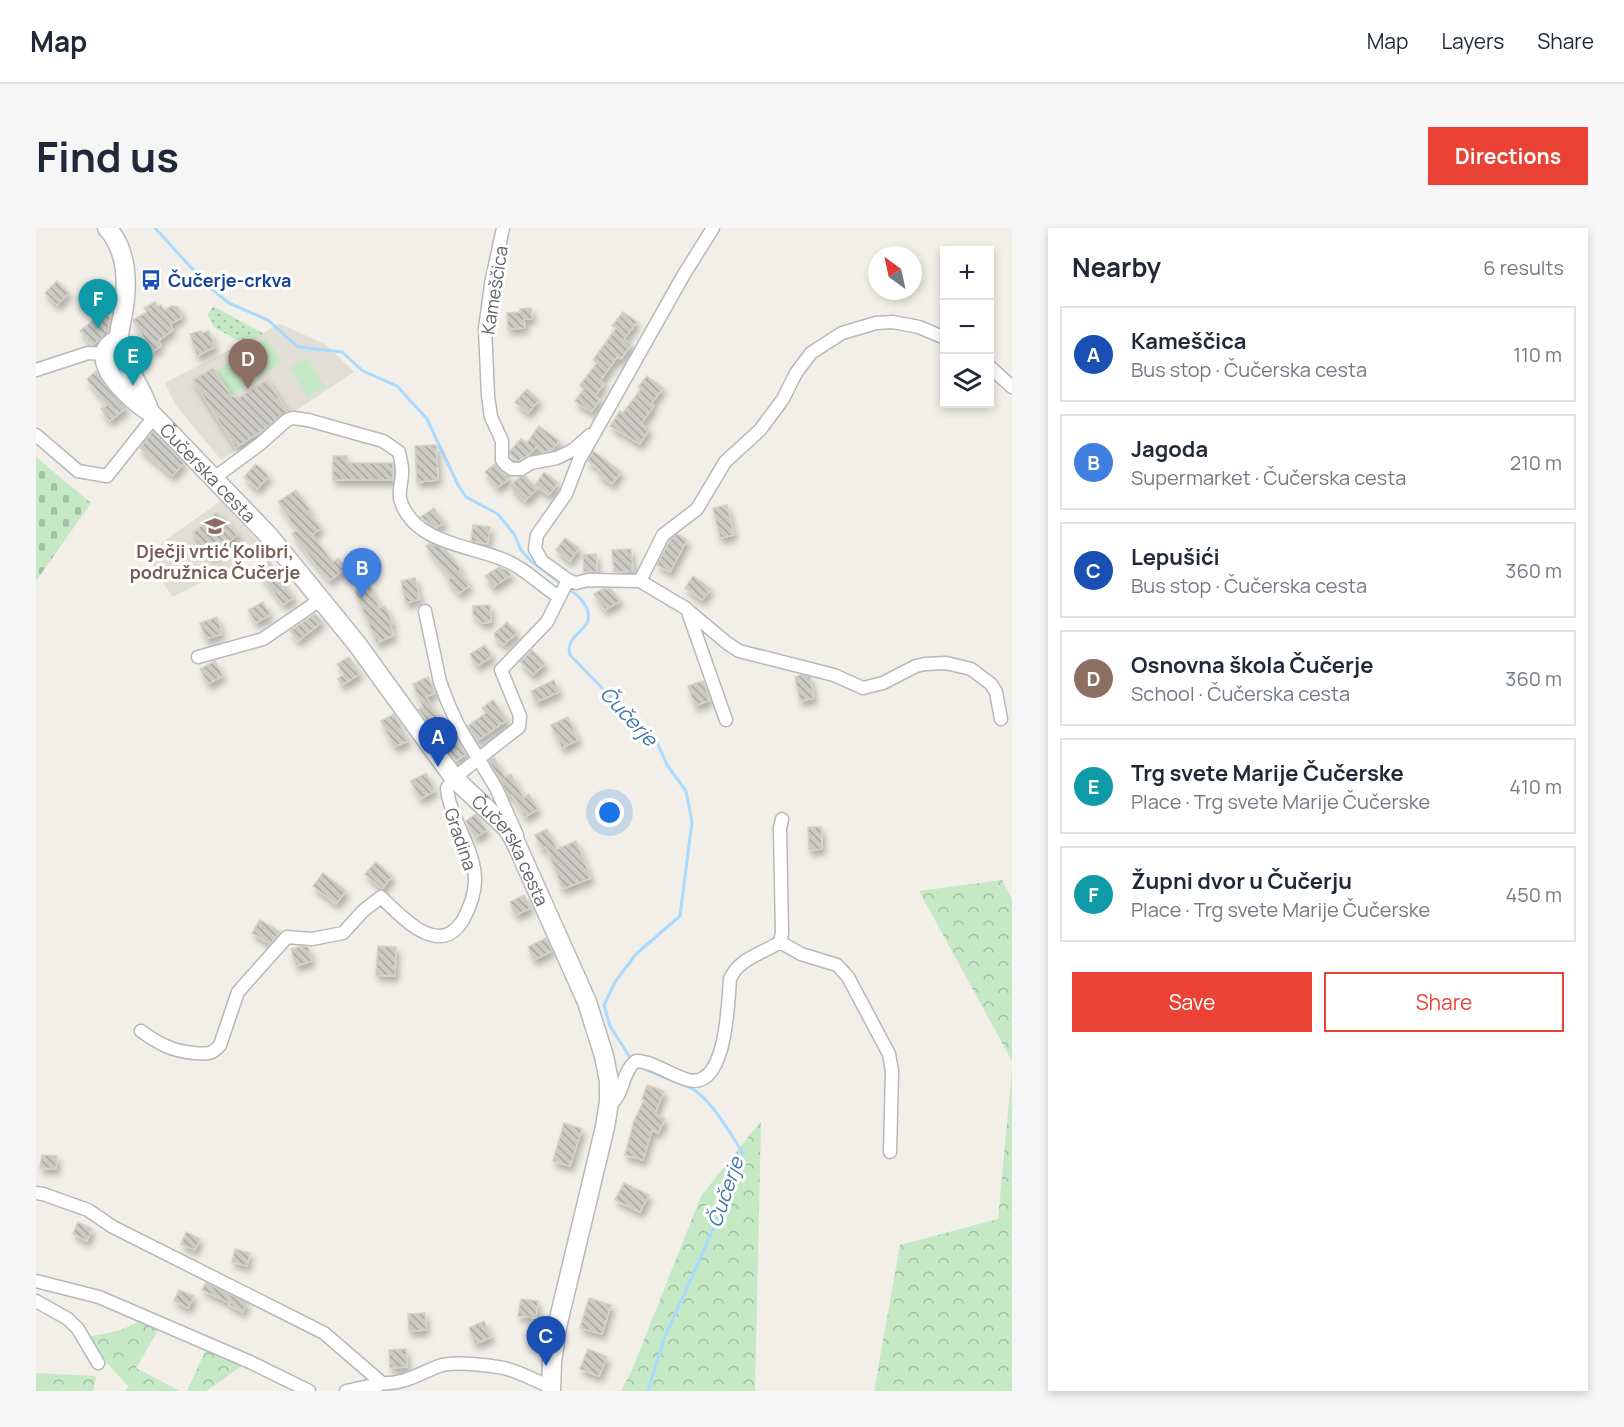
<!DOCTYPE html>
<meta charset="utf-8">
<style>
:root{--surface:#fff;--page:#f6f6f7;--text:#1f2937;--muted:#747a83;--line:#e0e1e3;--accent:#ea4335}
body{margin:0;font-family:Manrope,sans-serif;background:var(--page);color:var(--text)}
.controls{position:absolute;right:18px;top:18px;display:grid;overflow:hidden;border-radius:0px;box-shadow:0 3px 9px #0003}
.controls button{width:54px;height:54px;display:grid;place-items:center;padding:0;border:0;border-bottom:2px solid var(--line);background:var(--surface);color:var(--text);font:30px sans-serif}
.compass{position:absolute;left:832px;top:18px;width:54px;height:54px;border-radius:50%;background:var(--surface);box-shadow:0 3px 9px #0003;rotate:327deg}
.you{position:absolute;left:574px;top:585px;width:21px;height:21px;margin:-15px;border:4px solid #fff;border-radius:50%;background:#1a73e8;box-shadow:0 0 0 9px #1a73e833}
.badge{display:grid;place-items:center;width:39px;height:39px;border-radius:50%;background:var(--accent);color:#fff;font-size:20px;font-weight:700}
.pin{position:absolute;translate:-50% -50px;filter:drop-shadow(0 2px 3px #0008)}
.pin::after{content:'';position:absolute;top:32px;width:21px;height:18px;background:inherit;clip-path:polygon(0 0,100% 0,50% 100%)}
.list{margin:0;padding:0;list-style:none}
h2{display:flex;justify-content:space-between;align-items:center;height:78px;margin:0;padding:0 24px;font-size:26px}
h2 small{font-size:20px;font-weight:400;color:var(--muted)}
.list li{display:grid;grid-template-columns:39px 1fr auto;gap:18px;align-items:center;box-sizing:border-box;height:96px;margin:0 12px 12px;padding:0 12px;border:2px solid var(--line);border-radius:0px}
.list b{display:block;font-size:22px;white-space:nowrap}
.list p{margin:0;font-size:20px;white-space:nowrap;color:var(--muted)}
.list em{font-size:20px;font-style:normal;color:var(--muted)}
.actions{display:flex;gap:12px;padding:18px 24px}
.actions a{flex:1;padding:14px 0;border:2px solid var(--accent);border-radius:0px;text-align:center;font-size:21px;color:var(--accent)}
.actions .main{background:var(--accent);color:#fff}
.icon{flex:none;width:33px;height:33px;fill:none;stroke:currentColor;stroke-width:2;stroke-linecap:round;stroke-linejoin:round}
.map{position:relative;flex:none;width:976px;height:1163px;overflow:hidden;border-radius:0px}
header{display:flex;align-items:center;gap:36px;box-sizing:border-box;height:84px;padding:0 30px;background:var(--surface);border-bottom:2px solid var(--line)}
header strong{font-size:28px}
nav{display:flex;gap:33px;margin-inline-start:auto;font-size:21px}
.intro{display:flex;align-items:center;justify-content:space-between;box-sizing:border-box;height:144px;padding:0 36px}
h1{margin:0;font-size:42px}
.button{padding:15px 27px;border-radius:0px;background:var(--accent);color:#fff;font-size:21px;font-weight:700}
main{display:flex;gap:36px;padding:0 36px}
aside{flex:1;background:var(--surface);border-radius:0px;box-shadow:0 3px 9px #0003}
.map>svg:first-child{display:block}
.education{fill:#e1ded6}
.forest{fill:url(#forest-crowns)}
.cemetery{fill:url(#cemetery-stones)}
.park{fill:url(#park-dots)}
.pitch{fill:#c5e8c5}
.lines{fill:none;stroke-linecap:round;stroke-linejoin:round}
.stream{stroke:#aadaff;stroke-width:3}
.building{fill:url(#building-back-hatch);stroke:#d6d1c6;stroke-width:1.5;filter:url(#shadow)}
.street-casing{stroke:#b5b8bc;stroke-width:15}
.secondary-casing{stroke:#b6babf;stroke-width:21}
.street{stroke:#fff;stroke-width:12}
.secondary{stroke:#fff;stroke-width:18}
.labels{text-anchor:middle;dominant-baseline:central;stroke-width:6;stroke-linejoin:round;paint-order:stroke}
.transit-label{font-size:18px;font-weight:bold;fill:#164399;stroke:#fff;text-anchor:start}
.street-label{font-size:18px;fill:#5f6368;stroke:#fff}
.education-label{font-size:18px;font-weight:bold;fill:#785e54;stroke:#fff}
.water-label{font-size:20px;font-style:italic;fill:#4174aa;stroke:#fff}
</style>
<header>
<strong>Map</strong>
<nav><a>Map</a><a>Layers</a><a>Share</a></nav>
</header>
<div class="intro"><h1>Find us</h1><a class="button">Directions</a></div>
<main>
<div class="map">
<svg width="976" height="1163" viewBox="0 0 976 1163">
<defs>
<pattern id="forest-crowns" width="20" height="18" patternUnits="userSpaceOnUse" patternTransform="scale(1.5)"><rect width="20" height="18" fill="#c5e8c5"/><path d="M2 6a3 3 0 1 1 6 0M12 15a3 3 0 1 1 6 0" fill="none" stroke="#a3c0a4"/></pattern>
<pattern id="cemetery-stones" width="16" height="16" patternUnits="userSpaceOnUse" patternTransform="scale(1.5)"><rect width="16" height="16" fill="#c5e8c5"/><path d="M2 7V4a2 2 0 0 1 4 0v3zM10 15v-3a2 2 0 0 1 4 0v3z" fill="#a3c0a4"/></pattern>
<pattern id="park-dots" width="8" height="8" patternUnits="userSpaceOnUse" patternTransform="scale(1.5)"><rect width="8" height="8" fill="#c5e8c5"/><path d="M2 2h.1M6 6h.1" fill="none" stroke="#a3c0a4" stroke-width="1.8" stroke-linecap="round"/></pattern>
<pattern id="building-back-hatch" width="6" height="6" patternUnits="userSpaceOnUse" patternTransform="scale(1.5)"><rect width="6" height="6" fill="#cccac5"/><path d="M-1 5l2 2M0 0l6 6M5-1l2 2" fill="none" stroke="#a9a8a4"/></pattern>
<filter id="shadow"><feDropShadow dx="3" dy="5.5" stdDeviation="3" flood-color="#0004"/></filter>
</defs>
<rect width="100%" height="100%" fill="#f1efe8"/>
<!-- education -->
<path class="education" d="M244,96L289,116L318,144L185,232L139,176L129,155Z
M185,273L231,323L136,369L110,326Z"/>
<!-- forest -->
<path class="forest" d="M966,652L976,671V833L883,663Z
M976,842V1163H838L864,1017L962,991Z
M725,893L719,1163H585L597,1140L665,968Z
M108,1091L125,1097L100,1140L144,1163H89L93,1159L48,1110L85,1102Z
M174,1113L219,1128L171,1163H151Z
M0,1145L60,1148L57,1163H0Z"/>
<!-- cemetery -->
<path class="cemetery" d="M0,229L55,275L0,353Z"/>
<!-- park -->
<path class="park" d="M177,78L228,106L208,116L178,99L172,87Z"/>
<!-- pitch -->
<path class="pitch" d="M230,110L246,135L195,167L179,143Z
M270,129L289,158L272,169L254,140Z"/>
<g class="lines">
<!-- stream -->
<path class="stream" d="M119,0L172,58L193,75L232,92L262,119L306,124L327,143L361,158L391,191L422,257L430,269L462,286L478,306L485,322L495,333L527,357
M532,361C539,365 545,370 549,377C564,402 527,404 534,427L607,502L620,512L631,537L650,563L656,594L644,688L600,726L579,754L568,777L574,798L595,831
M602,838L637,853
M612,1163L628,1111L691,970L707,925C693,904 673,866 649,857"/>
</g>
<!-- building -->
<path class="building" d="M21,53L33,65L21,77L9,65Z
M119,74L122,79L125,77L128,82L136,78L142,79L145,84V90L134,96L137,102L122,113L125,118L116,124L97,92L111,84L108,80Z
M495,80L496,91H488L489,100L472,101L471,85L484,84V81Z
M68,83L74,91L72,105L56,117L44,103Z
M587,84L601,94L588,111L595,117L585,131L581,129L564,153L568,156L559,168L564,172L555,184L539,173L548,161L544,157L561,135L557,132L580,100L576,98Z
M165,103L166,105L173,103L179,119L161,128L154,106Z
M177,140L195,168L203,170L231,152L251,183L226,203L200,220L157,152Z
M60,143L68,156L90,180L74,193L65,181L71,177L51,151Z
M611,148L627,160L615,176L618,178L605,196L613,201L604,216L574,198L584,183L587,185L605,161L602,159Z
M491,161L503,172L492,185L479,174Z
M503,198L523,213L515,223L507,224L500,219L493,227L482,233L474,226V223L485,211L491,215Z
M117,203L148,235L136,248L104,220Z
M400,217L402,252L381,254L379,218Z
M557,223L585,244L576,256L562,246L564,242L552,233Z
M297,228H311V235H357V252H297Z
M220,236L233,248L221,261L208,249Z
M459,236L465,244L475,249L461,260L449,244Z
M508,244L522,255L513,267L499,257Z
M489,248L501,261L489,273L474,258L484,249Z
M260,262L274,282L272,283L285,300L276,307L297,334L302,330L310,340L293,353L256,306L261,302L242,274Z
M691,277L698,307L684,310L677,280Z
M398,280L408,295L400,300L385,289Z
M181,284L201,307L177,328L157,305Z
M437,297L454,299L452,316L435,313Z
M641,306L651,312L634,344L621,337L634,312Z
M529,310L543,320L534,333L520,322Z
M394,315L410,322L425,341L423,343L434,357L423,366L412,352L414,350L390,318Z
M595,321L597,343L578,344L576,322Z
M560,326L561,344H548L547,327Z
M233,333L258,370L247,377L221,341Z
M463,339L472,343L475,347L457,359L449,348Z
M657,348L675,361L666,372L649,360Z
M379,350L384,371L370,375L365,353Z
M334,357L343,380L349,378L357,396L354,397L358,407L341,415L319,363Z
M566,361H575L584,373L569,382L558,366Z
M227,374L234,387L220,395L212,382Z
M454,377L455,394L446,395L437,386V378Z
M279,386L286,394L262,413L254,403Z
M181,389L186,406L170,411L164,395Z
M471,394L481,405L467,417L459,409V405Z
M449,417L456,429L441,438L434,426Z
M496,422L509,436L497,447L484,434Z
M313,429L324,446L306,457L302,451L308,446L301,436Z
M179,433L187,448L172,456L164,441Z
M766,447L774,449L778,470L764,473L759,449Z
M392,449L399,465L390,469L404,491L407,489L412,495L430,526L420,533L382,481L387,479L377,456Z
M518,452L523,464L500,474L495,463Z
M667,453L674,472L659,478L652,458Z
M457,472L471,492L441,513L432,498L450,485L446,480Z
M358,486L372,513L358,519L345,493Z
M532,489L542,512L526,520L515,497Z
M458,529L469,549L475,546L488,570L493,566L502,581L489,589L476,567L473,568L453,533Z
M390,545L399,563L384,571L375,553Z
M440,586L451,602L439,610L430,593Z
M772,599H785L786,621L773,622Z
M511,601L521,621L540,613L555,650L527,661L510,619L506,621L499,607Z
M340,634L356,648L346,661L329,646Z
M287,645L310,663L300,676L277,658Z
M488,667L495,680L480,687L474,674Z
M224,692L244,704L234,716L216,705Z
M510,710L516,723L498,732L492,719Z
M266,718L272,719L276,733L260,738L255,721Z
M342,718L360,719L359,748L340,747Z
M611,857L628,863L619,886L629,891L622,905L616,902L607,932L589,927L598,893L608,872L606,871Z
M528,895L546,901L534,938L517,933Z
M6,927L21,928L20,941L4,940Z
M588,955L613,967L604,984L579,972Z
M42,994L56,1001L51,1013L37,1006Z
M150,1004L164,1011L159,1022L145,1016Z
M199,1021L214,1025L211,1038L196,1034Z
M170,1055L211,1075L207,1084L193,1077L194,1075L166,1062Z
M143,1062L158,1068L152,1080L138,1073Z
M553,1070L575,1077L566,1106L544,1100Z
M485,1071L502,1073L500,1090L482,1088Z
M389,1085L390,1102L373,1103L372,1086Z
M448,1093L455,1109L439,1116L433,1100Z
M370,1121L371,1139L354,1140L353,1122Z
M552,1121L571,1129L563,1148L544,1141Z"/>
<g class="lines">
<!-- street casing -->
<g class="street-casing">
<path id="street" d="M467,0L455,56L449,101L452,168L455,189L466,213V232L470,237L476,241H485L495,235L521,230L537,222L554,207
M954,139L976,159
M0,142L52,125L68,126
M0,207L42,243L71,248L118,189
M178,250L224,216L251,192L257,190L272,192L347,213L363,224C364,230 366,236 366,242C367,253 361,264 365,274C380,315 431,317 466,331C488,339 504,357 523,369
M532,352L506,333L499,321L501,307L530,266L543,232L558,206L647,48L677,0
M604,353L627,307L661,281L689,234L724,202L747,171L760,145L775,125L806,105L840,95L857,94L883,99L909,110
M389,383L404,454L412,475L422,497L460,560L481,607
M654,384L691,415L703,423L798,447L827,460L847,455L880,438L889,436L910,435L935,441L955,456L960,464L965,491
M162,429L227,411L284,372
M744,714L765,726L801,737L812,749L853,826L856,843L854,924
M105,803C123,816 136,823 158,825C170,826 176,827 184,817L202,764L251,709L276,711L307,705L327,683L345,669C366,689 403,731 427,692C433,681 439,665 439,652C439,620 414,592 411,560L418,550L483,499L484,488L465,442L511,394L532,352L540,355L552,352L604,353L651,381L690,492
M573,876C588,870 585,844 600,833C617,833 636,848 652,852C691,862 692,774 694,751C703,730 726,726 744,714L746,705L744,600L746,591
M0,965L7,966L52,982L77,999L288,1105L346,1155C367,1157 384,1145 403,1138C418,1133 452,1137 468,1140C484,1144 500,1153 515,1159
M0,1053L63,1069L214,1134L273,1163
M0,1073L32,1091L42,1101L62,1135
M310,1163L333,1158L340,1159L346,1155"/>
</g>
<!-- secondary casing -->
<g class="secondary-casing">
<g id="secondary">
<path d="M71,0C92,23 92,56 87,85C86,93 82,105 83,113C87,137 106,159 113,182"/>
<path id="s1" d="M83,111C44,127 94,172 114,184L233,308L321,416L418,550L471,600L479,613L551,774L568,828L573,853V874L569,899L521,1099L516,1134L515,1163"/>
</g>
</g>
<!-- street -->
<use href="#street" class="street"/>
<!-- secondary -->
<use href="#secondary" class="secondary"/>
</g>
<!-- icons -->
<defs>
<g id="bus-bare" transform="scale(1.62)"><path d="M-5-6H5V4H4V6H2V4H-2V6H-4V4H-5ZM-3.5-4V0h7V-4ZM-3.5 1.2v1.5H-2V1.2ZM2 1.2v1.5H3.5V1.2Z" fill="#1a4fb4" stroke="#fff" stroke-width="2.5" paint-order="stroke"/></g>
<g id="school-bare" transform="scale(1.62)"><path d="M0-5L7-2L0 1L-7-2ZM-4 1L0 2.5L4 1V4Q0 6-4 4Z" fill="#8d6e63" stroke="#fff" stroke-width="2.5" paint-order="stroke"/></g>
</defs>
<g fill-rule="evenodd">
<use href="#bus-bare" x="115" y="52"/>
<use href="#school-bare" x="179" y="298"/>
</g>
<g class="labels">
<!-- transit labels -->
<g class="transit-label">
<text x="132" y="52">Čučerje-crkva</text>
</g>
<!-- street labels -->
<g class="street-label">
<text transform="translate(458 62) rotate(-81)">Kameščica</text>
<text stroke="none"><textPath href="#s1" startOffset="182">Čučerska cesta</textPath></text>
<text transform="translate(425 611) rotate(71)">Gradina</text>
<text stroke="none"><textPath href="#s1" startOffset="668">Čučerska cesta</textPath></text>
</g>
<!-- education labels -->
<g class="education-label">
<text x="179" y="323">Dječji vrtić Kolibri,<tspan x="179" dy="21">podružnica Čučerje</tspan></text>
</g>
<!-- water labels -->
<g class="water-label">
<text transform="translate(593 488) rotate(47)">Čučerje</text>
<text transform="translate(689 964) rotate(-71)">Čučerje</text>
</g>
</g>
</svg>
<div class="controls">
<button>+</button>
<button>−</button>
<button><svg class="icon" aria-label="layers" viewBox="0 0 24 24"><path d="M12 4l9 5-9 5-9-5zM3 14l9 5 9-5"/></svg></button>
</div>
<svg class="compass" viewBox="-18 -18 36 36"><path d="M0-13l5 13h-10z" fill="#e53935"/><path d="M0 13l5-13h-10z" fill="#747a83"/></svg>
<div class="you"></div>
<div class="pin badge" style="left:402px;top:539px;background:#1a4fb4">A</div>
<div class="pin badge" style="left:326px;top:370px;background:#3f7fe0">B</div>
<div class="pin badge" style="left:510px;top:1138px;background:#1a4fb4">C</div>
<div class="pin badge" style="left:212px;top:161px;background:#8d6e63">D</div>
<div class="pin badge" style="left:97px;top:158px;background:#0f9aa8">E</div>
<div class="pin badge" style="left:62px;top:101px;background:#0f9aa8">F</div>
</div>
<aside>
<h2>Nearby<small>6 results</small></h2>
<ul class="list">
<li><span class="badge" style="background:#1a4fb4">A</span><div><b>Kameščica</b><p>Bus stop · Čučerska cesta</p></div><em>110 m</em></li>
<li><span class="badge" style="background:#3f7fe0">B</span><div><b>Jagoda</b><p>Supermarket · Čučerska cesta</p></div><em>210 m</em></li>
<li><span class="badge" style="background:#1a4fb4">C</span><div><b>Lepušići</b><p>Bus stop · Čučerska cesta</p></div><em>360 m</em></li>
<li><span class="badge" style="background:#8d6e63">D</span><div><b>Osnovna škola Čučerje</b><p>School · Čučerska cesta</p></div><em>360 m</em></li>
<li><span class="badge" style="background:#0f9aa8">E</span><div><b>Trg svete Marije Čučerske</b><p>Place · Trg svete Marije Čučerske</p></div><em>410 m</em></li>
<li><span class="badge" style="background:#0f9aa8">F</span><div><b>Župni dvor u Čučerju</b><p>Place · Trg svete Marije Čučerske</p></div><em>450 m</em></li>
</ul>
<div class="actions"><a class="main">Save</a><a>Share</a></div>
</aside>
</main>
